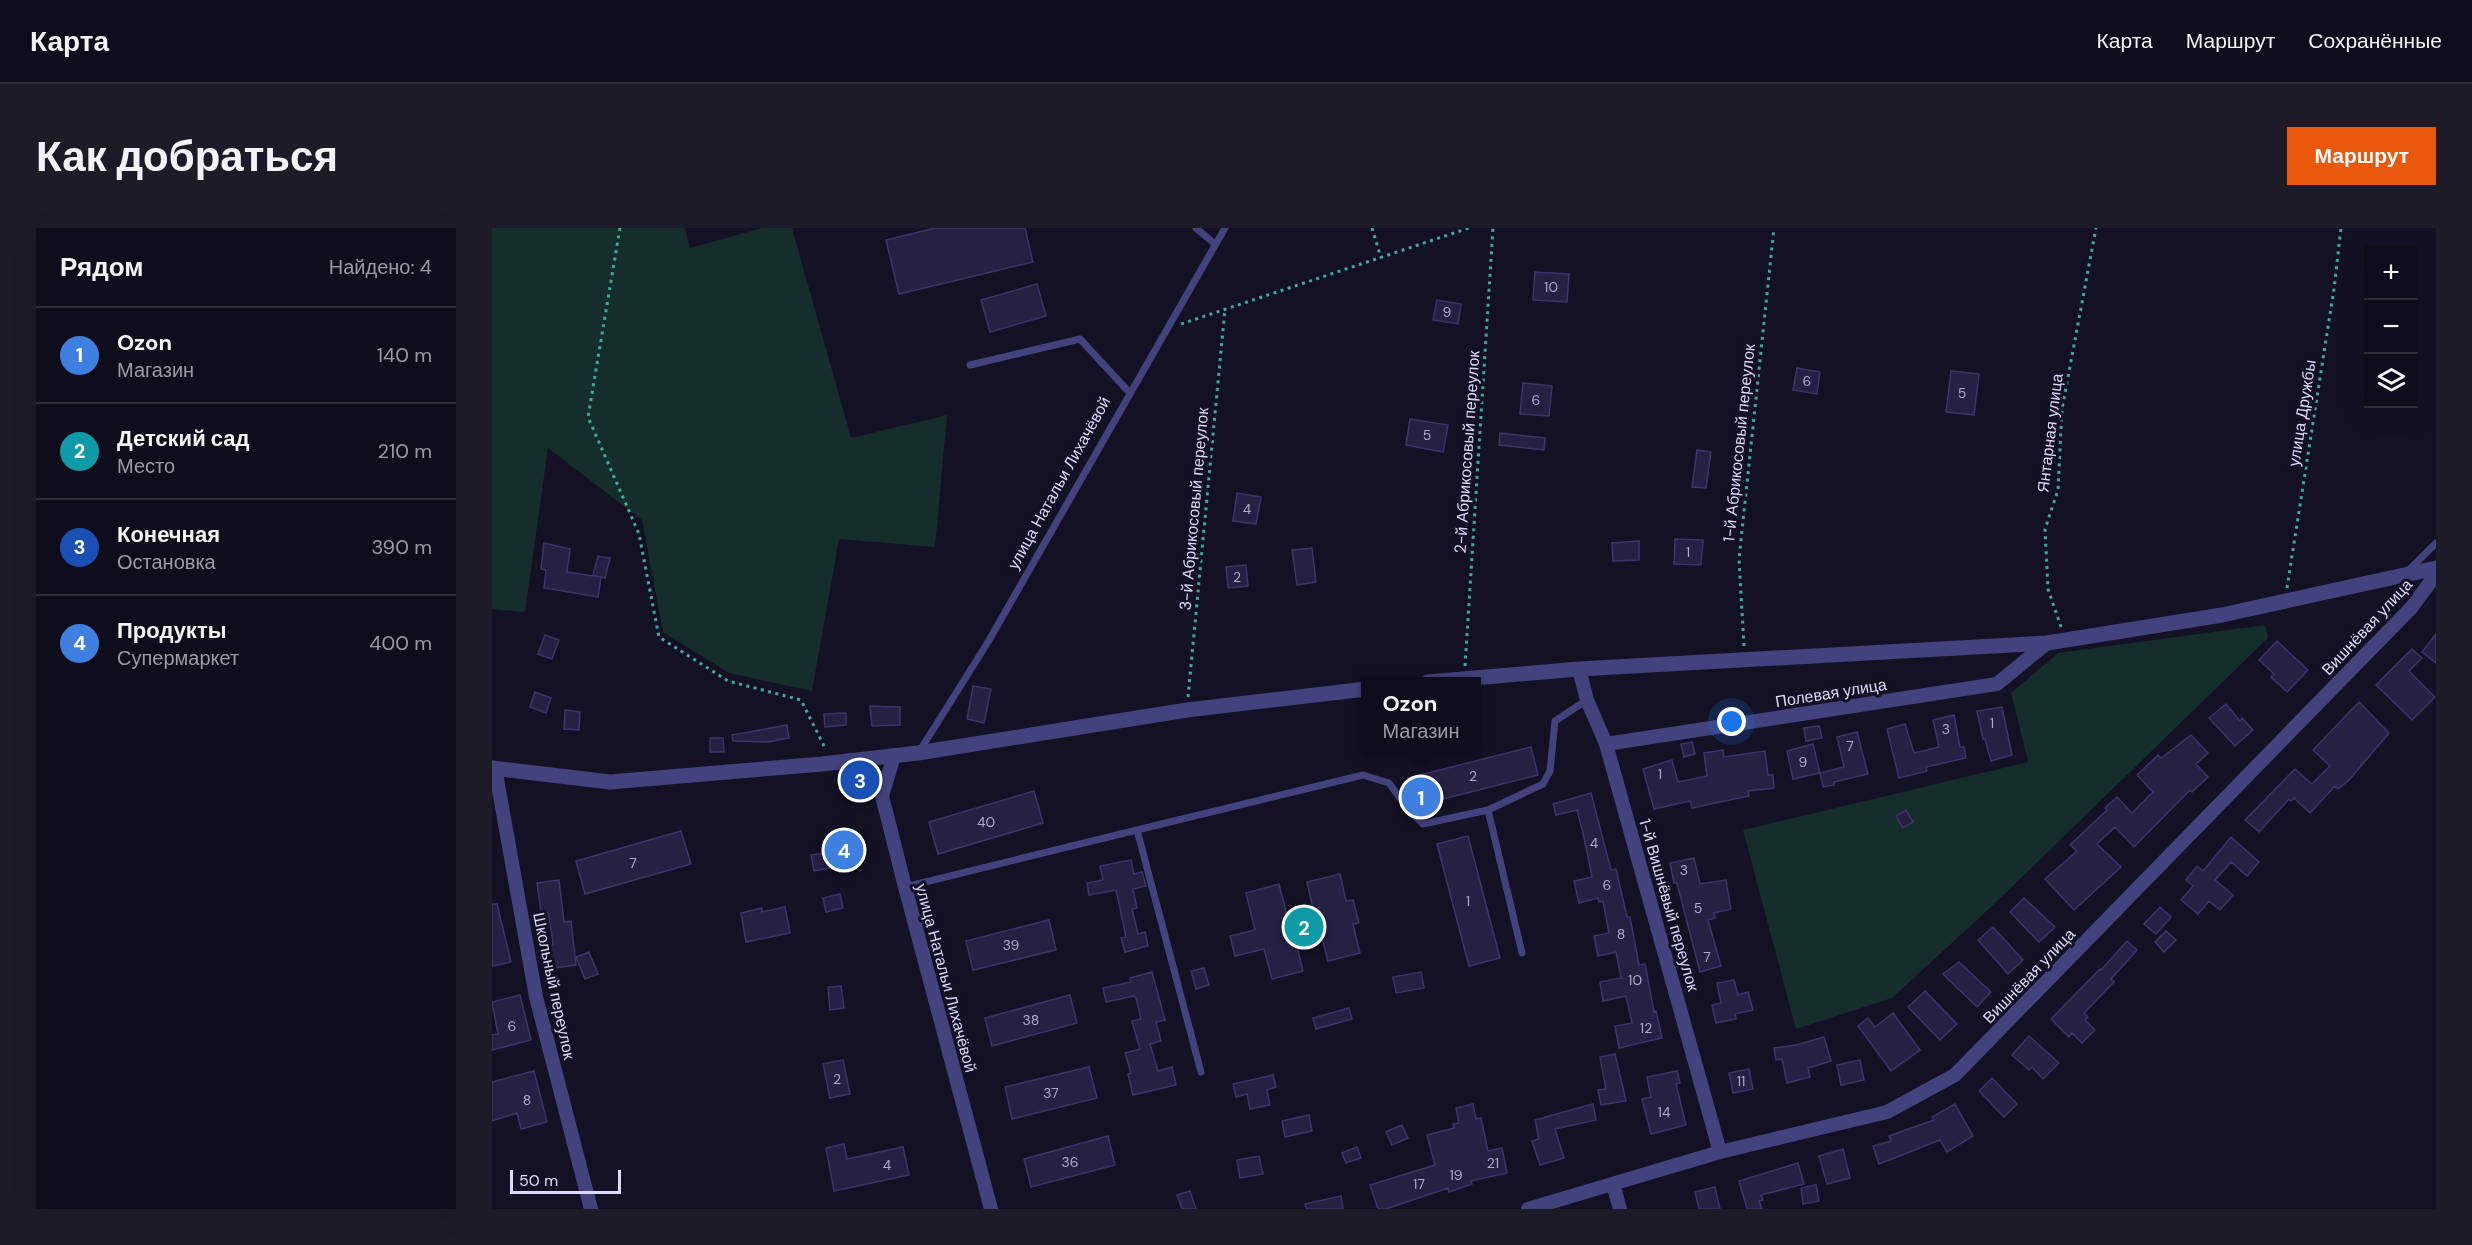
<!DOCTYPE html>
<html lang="ru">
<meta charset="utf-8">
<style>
:root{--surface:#0f0d1b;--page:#1d1b28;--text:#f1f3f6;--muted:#9b9ca3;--line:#2f2d3a;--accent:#ea580c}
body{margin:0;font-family:"DM Sans",sans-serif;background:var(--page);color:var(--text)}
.controls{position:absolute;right:18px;top:18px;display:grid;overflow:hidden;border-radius:0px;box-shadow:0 6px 24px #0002}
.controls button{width:54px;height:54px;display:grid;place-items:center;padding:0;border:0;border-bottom:2px solid var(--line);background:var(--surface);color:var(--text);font:30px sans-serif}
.scale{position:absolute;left:18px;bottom:15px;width:111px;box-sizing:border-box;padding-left:6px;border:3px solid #dcd9fb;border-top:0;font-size:16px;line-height:21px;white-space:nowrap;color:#dcd9fb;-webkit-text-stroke:4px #141124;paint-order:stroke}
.you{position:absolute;left:1240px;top:494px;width:21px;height:21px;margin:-15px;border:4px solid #fff;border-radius:50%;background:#1a73e8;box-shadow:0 0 0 9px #1a73e833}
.badge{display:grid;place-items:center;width:39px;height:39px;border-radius:50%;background:var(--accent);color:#fff;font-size:20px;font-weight:700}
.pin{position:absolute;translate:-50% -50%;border:3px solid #fff;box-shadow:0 2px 6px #0006}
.popup{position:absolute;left:869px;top:449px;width:120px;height:78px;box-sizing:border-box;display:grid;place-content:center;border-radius:0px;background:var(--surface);filter:drop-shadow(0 2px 4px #0005);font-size:20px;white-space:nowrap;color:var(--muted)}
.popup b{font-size:22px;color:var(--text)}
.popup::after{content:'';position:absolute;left:50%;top:100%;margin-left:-12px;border:12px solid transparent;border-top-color:var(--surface)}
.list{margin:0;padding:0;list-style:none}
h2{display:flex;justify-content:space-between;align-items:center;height:78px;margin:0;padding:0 24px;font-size:26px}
h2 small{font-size:20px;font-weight:400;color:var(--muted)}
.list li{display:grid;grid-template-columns:39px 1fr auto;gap:18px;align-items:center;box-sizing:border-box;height:96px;padding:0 24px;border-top:2px solid var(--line)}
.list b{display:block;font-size:22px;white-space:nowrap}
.list p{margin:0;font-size:20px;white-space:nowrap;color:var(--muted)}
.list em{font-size:20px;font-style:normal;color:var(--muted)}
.icon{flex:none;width:33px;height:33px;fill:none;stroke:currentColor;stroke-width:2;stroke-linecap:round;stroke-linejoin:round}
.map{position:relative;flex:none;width:1944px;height:981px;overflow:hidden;border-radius:0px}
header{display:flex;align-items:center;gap:36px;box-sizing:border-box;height:84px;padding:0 30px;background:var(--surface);border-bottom:2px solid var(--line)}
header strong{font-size:28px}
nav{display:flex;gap:33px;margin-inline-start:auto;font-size:21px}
.intro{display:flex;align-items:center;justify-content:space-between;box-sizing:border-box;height:144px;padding:0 36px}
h1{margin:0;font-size:42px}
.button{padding:15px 27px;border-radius:0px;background:var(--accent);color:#fff;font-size:21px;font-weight:700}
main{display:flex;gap:36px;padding:0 36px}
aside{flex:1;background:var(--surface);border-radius:0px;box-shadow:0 6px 24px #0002}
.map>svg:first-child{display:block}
.green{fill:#152e2c}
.building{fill:#262043;stroke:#3d346d;stroke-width:1.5}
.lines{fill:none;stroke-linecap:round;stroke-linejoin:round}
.path{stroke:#3daba1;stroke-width:3;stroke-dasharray:3 4.5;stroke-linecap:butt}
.service{stroke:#42427e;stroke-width:7}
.minor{stroke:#42427e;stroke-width:14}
.tertiary{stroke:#42427e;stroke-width:15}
.labels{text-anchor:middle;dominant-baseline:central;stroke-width:6;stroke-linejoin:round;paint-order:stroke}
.number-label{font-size:14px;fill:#aeabcd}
.street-label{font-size:16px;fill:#dcd9fb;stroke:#141124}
</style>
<header>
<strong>Карта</strong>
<nav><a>Карта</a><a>Маршрут</a><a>Сохранённые</a></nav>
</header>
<div class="intro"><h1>Как добраться</h1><a class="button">Маршрут</a></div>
<main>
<aside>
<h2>Рядом<small>Найдено: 4</small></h2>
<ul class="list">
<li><span class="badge" style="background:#3f7fe0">1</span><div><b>Ozon</b><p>Магазин</p></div><em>140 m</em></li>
<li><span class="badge" style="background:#0f9aa8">2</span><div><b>Детский сад</b><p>Место</p></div><em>210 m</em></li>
<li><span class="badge" style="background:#1a4fb4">3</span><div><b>Конечная</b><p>Остановка</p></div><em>390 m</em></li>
<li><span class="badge" style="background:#3f7fe0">4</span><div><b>Продукты</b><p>Супермаркет</p></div><em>400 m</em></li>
</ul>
</aside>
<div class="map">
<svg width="1944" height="981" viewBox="0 0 1944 981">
<rect width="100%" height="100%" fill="#141124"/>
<!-- green -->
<path class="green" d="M0,0H193L198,20L270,0H300L359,210L455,187L443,319L347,311L320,463L237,445L171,404L150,292L56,220L33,384L0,381Z
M1773,397L1776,410L1499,679L1400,770L1304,801L1251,602L1536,534L1519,465L1566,425Z"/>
<!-- building -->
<path class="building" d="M443,0H533L541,34L407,66L394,12Z
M1043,44L1077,46L1075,74L1041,72Z
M545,56L554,88L498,104L489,72Z
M945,72L969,76L966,96L941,92Z
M1305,140L1328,144L1325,166L1301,162Z
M1459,143L1487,146L1482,187L1454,184Z
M1031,155L1060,158L1057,188L1028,186Z
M918,191L956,197L951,224L914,217Z
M1008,205L1053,210L1052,222L1007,217Z
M1205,222L1219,224L1214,260L1200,259Z
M745,265L769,269L764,296L741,293Z
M1183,311L1211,312L1209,337L1182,336Z
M1147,313V332L1121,333L1120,315Z
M52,315L78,321L75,344L108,349L101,347L106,328L118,330L113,350L109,349L106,369L52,360L54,342L49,341Z
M820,320L824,354L805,357L800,322Z
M754,337L756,358L736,360L734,339Z
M1944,406V435L1930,424Z
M53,407L67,412L60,431L46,426Z
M1785,413L1816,442L1795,464L1779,449L1782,446L1767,432Z
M1920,421L1930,430L1917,443L1943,469L1920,492L1884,457Z
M481,458L499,461L492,495L475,491Z
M43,464L59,470L54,485L38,479Z
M1867,474L1897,505L1857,552L1846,561L1843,558L1818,585L1802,570L1799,573L1797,571L1767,604L1753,592L1803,541L1820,556L1838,538L1821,522Z
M1734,476L1748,493L1750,490L1761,502L1743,518L1717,490Z
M378,478L408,479V497L380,498Z
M1510,479L1520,527L1499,533L1493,511H1491L1485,483Z
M73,482L88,484L87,502L72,501Z
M354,485V497L333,499L332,486Z
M1462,487L1468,519H1472L1474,530L1434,539L1435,543L1407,550L1395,501L1413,496L1422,525L1447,519L1441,492Z
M295,497L297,510L276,514L241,513L240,507Z
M1327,498L1330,510L1314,513L1312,500Z
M1365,504L1376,546L1342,554V557L1331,559L1328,545L1352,539L1345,509Z
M1699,507L1716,525L1704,536L1716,549L1700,564L1698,562L1642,619L1623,599L1605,616L1629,639L1582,682L1553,651L1585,623L1578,617L1615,582L1613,580L1625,569L1640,585L1661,564L1645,547L1666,527L1669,530Z
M218,510H231L232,524H218Z
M1200,514L1203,526L1192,529L1189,516Z
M1321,516L1328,545L1301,551L1295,523Z
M1039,519L1046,547L923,578L916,550Z
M1231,522L1232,529L1273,523L1276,547H1281L1282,560L1256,563L1257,568L1200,580L1198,573L1162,581L1151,541L1180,532L1186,554L1215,548L1212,525Z
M542,563L551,595L446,626L437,594Z
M1099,565L1119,642L1124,641L1135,689H1138L1147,737L1153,736L1162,784L1164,783L1170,810L1127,820L1123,798L1140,795L1134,768L1111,773L1108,754L1129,750L1124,724L1106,728L1102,708L1117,705L1111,673L1107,674L1106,670L1087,675L1082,653L1100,649L1091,605L1085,582L1064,587L1061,576Z
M1414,582L1421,594L1411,600L1404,588Z
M189,603L199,636L93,666L84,633Z
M976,608L1008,730L977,738L945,616Z
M1739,609L1767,634L1755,648L1739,634L1723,652L1741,667L1728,682L1717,673L1706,686L1689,672L1701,658L1694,652L1705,638L1711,643Z
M356,611L359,630L354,631L355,637L322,643L319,627L338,624L337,615Z
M1202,630L1208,656L1234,652L1239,681L1222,685L1223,690L1216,692L1229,738L1208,744L1185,655H1182L1178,635Z
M639,632L642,646L650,644L654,658L641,661L645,680L640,681L646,706L653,704L656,718L633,724L629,710L634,709L624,662L597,667L595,655L611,652L608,638Z
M848,646L854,673L861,672L867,695L861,696L868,725L836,733L829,705L803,711L811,743L780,751L772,721L743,728L738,708L763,702L754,665L787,656L795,687L821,681L815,654Z
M67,652L72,694L79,693L84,737L55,741L53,718L61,717L60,708L56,684L49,685L45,655Z
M348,666L351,680L334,684L331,670Z
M1532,670L1563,699L1547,714L1518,684Z
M0,676H5L19,734L0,738Z
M293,679L298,705L254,714L249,685L270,680V684Z
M1668,679L1679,689L1664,706L1652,696Z
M557,692L564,722L481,742L474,713Z
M1501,699L1531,732L1516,746L1486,712Z
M1674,703L1684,712L1672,724L1663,714Z
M1635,713L1645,722L1619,751L1622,754L1592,785L1596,789L1593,792L1603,802L1590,815L1580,805L1577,809L1559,791L1608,741L1609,742Z
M97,724L106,746L93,751L84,729Z
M1467,734L1499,764L1485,779L1451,746Z
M712,740L717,757L704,761L699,743Z
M660,744L673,792L664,794L669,813L658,816L666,843L680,839L684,857L641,867L636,846L639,845L633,825L648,821L640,793L649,791L644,770L642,768L614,774L611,760L639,754L638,750Z
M929,744L932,760L904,765L901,749Z
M1242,752L1246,767L1256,764L1261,782L1243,786L1244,791L1224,795L1220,777L1229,775L1225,755Z
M349,758L352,780L338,782L336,759Z
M1433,763L1465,796L1448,812L1416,779Z
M28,767L39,812L0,822V807L6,806L0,774Z
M578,767L585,795L500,818L493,790Z
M857,780L860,791L824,801L821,790Z
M1401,785L1428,822L1399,843L1366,798L1376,790L1383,799Z
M1537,808L1567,835L1551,851L1540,839L1537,842L1520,827Z
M1332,809L1339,833L1316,840L1318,849L1295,855L1290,831L1284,832L1282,820L1304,817Z
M1123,826L1134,873L1109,877L1106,862L1114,861L1108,829Z
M351,832L358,866L338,870L331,836Z
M1368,832L1372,852L1349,857L1345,837Z
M597,839L605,870L520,891L513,859Z
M1257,841L1261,861L1241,865L1237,845Z
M42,843L55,894L29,901L25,885L0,893V854Z
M1185,843L1188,855L1184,856L1194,897L1159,906L1150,871L1159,869L1155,849Z
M781,847L784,859L775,862L778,877L758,881L755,866L744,869L741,856Z
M1500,850L1525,876L1512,889L1487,863Z
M981,876L984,891L989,890L996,923L1010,920L1015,945L979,953L980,956L957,964L956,960L894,981H886L878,957L943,937L935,907L962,900L961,896L967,895L964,880Z
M1101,876L1104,892L1063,901L1072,930L1048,937L1040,913L1047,911L1043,892Z
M1463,876L1481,908L1455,924L1448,912L1387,936L1381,918L1399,913L1397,908L1442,892L1440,889Z
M817,887L820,903L793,909L790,893Z
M910,897L916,910L900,917L894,904Z
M616,908L623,937L539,959L532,931Z
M352,916L355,931L411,919L417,947L342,963L334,920Z
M865,919L869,930L854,935L850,925Z
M1351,921L1358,950L1335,956L1327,928Z
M767,928L771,946L748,950L745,932Z
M1306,935L1312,956L1269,967L1271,972L1267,973L1270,981H1255L1247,953Z
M1324,957L1327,973L1311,976L1309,960Z
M1223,959L1228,981H1207L1203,964Z
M698,963L704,981H690L685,967Z
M849,968L851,981H814L813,976Z"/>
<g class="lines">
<!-- path -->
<path class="path" d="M128,0L96,189L147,306L167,409L236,453L309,472L334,522
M880,0L889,30
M689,96L977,0
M1795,360L1842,61L1849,0
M1569,399L1556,361L1553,301L1566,262L1570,181L1604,0
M1252,418L1247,331L1282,0
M973,438L1001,0
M696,469L733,81"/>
<!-- service -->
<path class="service" d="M704,0L723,16
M478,137L588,111L637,164
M1916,343L1944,315
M427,524L496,414L733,0
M996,582L1051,556L1058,543L1063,493L1095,472
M645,602L871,547L897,555L916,581L931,596L996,582L1030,725
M413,659L645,602L709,844"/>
<!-- minor -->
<path class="minor" d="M1087,441L1095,472L1114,516L1228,924
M1114,516L1505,456L1555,415
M402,528L390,568L413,659L499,981
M3,540L44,769L99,981
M1121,956L1128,981
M1036,981L1228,924L1395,884L1463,847L1920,379L1944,346"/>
<!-- tertiary -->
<path class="tertiary" d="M936,454L1087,441L1555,415L1730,387L1944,340
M0,540L118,554L330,536L426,525L695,482L874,461"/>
</g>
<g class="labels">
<!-- number labels -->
<g class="number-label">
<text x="1059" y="59">10</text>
<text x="955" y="84">9</text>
<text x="1315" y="153">6</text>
<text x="1470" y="165">5</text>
<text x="1044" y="172">6</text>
<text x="935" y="207">5</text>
<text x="755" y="281">4</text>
<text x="1196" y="324">1</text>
<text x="745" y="349">2</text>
<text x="1500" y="495">1</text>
<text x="1454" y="501">3</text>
<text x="1358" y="518">7</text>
<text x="1311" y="534">9</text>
<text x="1168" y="546">1</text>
<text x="981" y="548">2</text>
<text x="494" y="594">40</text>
<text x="1102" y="615">4</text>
<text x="141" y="635">7</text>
<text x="1192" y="642">3</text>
<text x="1115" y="657">6</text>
<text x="976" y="673">1</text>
<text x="1206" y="680">5</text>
<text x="1129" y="706">8</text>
<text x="519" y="717">39</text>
<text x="1215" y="729">7</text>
<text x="1143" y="752">10</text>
<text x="539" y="792">38</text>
<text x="20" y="798">6</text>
<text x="1154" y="800">12</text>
<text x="345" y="851">2</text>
<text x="1249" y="853">11</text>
<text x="559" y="865">37</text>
<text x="35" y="872">8</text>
<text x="1172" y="884">14</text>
<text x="578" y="934">36</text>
<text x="1001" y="935">21</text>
<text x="395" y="937">4</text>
<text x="964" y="947">19</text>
<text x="927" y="956">17</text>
</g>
<!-- street labels -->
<g class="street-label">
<text transform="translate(1810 185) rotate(-81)">улица Дружбы</text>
<text transform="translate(1558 205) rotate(-83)">Янтарная улица</text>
<text transform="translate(1247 215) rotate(-84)">1-й Абрикосовый переулок</text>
<text transform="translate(975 224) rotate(-86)">2-й Абрикосовый переулок</text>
<text transform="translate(567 255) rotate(-61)">улица Натальи Лихачёвой</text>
<text transform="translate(702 281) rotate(-85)">3-й Абрикосовый переулок</text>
<text transform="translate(1875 399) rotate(-47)">Вишнёвая улица</text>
<text transform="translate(1339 465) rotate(-9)">Полевая улица</text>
<text transform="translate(1177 677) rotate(74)">1-й Вишнёвый переулок</text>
<text transform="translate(1537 748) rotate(-46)">Вишнёвая улица</text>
<text transform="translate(454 750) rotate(75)">улица Натальи Лихачёвой</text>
<text transform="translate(62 758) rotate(78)">Школьный переулок</text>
</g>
</g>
</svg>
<div class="controls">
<button>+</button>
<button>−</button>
<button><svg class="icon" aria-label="layers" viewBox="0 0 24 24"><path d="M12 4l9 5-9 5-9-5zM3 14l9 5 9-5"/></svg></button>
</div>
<div class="scale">50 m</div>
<div class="you"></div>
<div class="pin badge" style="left:929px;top:569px;background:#3f7fe0">1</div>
<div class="popup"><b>Ozon</b>Магазин</div>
<div class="pin badge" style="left:812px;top:699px;background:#0f9aa8">2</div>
<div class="pin badge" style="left:368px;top:552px;background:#1a4fb4">3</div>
<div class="pin badge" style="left:352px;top:622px;background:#3f7fe0">4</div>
</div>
</main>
